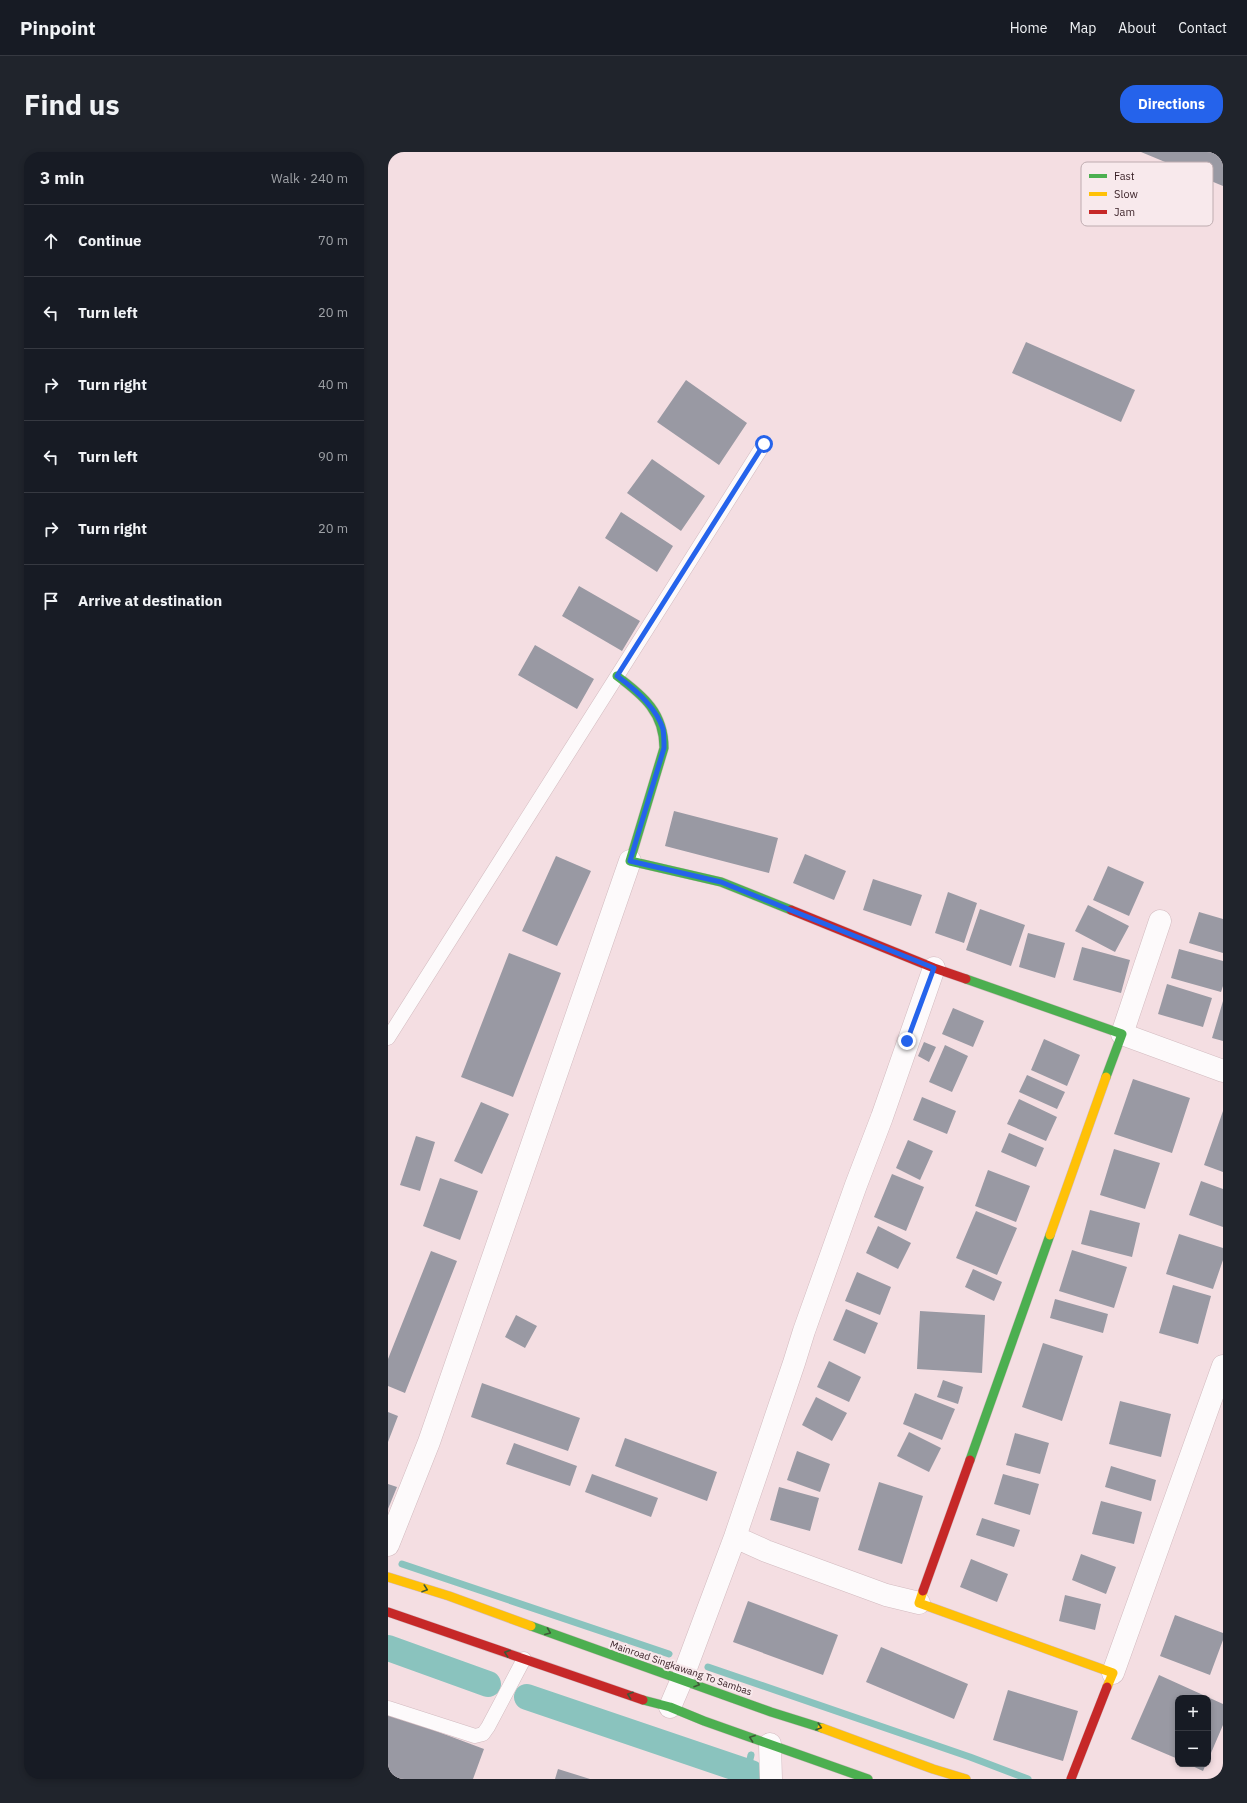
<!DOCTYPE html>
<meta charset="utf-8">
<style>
:root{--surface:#171b24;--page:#20242c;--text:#f1f3f6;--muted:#9ea1a6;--line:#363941;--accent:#2563eb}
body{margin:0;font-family:"IBM Plex Sans",sans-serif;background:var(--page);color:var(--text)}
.controls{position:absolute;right:12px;bottom:12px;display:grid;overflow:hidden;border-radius:8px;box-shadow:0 2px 6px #0003}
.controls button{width:36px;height:36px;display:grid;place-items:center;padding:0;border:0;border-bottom:1px solid var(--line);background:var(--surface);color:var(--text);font:20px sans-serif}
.stop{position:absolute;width:12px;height:12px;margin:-9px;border:3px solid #2563eb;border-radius:50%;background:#fff}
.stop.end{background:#2563eb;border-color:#fff;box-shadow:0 1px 4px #0008}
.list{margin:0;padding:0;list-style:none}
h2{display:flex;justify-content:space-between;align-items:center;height:52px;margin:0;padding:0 16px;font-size:17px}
h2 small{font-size:13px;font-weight:400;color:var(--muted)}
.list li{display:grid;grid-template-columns:26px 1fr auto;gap:12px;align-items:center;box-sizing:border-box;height:72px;padding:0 16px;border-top:1px solid var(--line)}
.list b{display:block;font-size:15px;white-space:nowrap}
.list em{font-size:13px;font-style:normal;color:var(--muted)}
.icon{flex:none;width:22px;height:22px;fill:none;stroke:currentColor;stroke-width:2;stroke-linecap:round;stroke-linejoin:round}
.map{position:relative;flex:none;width:835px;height:1627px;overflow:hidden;border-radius:16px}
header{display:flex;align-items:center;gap:24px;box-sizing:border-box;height:56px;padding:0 20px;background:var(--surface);border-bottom:1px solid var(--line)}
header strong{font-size:19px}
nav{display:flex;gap:22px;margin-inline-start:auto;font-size:14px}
.intro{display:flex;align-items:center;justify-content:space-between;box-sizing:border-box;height:96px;padding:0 24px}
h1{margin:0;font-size:28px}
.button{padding:10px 18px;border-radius:16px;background:var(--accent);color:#fff;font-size:14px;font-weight:700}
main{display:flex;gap:24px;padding:0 24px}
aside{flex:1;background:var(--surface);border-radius:16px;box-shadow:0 2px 6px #0003}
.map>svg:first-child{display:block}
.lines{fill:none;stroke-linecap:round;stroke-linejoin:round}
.stream{stroke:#8ac3be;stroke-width:7}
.canal{stroke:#8ac3be;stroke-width:26}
.building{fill:#9999a3}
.lane-casing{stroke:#d2babf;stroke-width:15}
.street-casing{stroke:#d2babf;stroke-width:23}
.fast-casing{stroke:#d2babf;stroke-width:10}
.slow-casing{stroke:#d2babf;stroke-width:10}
.jam-casing{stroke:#d2babf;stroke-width:10}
.lane{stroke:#fdfafb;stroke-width:14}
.street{stroke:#fdfafb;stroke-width:22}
.fast{stroke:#4caf50;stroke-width:9}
.slow{stroke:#ffc107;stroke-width:9}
.jam{stroke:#c62828;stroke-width:9}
.oneway{stroke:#3f5836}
.route{stroke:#2563eb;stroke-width:5}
.labels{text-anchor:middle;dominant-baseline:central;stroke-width:4;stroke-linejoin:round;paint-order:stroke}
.street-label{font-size:10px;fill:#371e24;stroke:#f8e9ec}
.key{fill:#f8e9ec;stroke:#beacb0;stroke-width:1}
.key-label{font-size:11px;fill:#371e24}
</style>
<header>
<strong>Pinpoint</strong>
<nav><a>Home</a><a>Map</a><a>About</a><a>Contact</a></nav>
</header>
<div class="intro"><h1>Find us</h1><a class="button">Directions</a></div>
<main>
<aside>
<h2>3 min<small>Walk · 240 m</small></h2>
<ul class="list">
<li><svg class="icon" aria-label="ahead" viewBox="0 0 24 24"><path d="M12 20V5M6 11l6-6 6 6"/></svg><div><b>Continue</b></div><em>70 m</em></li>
<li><svg class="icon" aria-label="left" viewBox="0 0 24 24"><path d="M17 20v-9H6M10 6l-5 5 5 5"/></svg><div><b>Turn left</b></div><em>20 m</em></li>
<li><svg class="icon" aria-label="right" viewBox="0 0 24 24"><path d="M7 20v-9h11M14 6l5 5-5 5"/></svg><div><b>Turn right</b></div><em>40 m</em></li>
<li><svg class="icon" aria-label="left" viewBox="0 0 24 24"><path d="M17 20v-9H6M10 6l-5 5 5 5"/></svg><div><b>Turn left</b></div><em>90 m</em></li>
<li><svg class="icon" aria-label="right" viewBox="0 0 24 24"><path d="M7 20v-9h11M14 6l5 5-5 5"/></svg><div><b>Turn right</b></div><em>20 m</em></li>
<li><svg class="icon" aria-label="arrive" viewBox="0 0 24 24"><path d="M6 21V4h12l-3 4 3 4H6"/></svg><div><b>Arrive at destination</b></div></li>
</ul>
</aside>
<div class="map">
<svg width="835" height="1627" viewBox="0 0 835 1627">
<rect width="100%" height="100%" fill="#f4dee2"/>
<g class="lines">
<!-- stream -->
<path class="stream" d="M14,1412L281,1502
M320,1515L582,1605L640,1627
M360,1627L359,1620L363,1603"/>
<!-- canal -->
<path class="canal" d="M0,1496L100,1532
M139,1545L363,1621"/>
</g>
<!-- building -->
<path class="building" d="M753,0H835V34Z
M638,190L747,238L733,270L624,221Z
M298,228L359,271L331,313L269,270Z
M264,307L317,344L293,379L239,341Z
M233,360L285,394L269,420L217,386Z
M191,434L252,469L234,499L174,464Z
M147,493L206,527L189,557L130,523Z
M286,659L390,686L381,721L277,694Z
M417,702L458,719L446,748L405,731Z
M168,704L203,719L169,794L134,779Z
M720,714L756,730L741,764L705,748Z
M485,727L534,743L523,774L475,758Z
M560,740L589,751L576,791L547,781Z
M700,753L741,774L727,800L687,779Z
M592,757L637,773L623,814L578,798Z
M811,760L835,767V801L801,791Z
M640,781L677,791L667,826L631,815Z
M694,795L742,808L733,841L685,828Z
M791,797L835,809V834L833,840L783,826Z
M121,801L173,821L125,945L73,925Z
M779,832L824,846L815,875L770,862Z
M835,849V889L824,886Z
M565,856L596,869L585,895L554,882Z
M656,887L692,903L679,934L643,918Z
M536,890L548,895L541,910L530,904Z
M557,893L580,904L564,940L541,930Z
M639,923L677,940L669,957L631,940Z
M745,927L802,946L784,1001L726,982Z
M534,945L568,959L559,982L525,968Z
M631,947L669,965L658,989L619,972Z
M93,950L121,962L94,1022L66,1009Z
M835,959V1020L816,1013Z
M621,981L656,996L648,1015L613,1000Z
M28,984L47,990L32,1039L12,1033Z
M520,988L545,999L532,1028L508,1016Z
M726,997L772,1011L757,1057L712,1043Z
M600,1018L642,1034L628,1070L587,1054Z
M504,1022L536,1035L518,1079L486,1065Z
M52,1026L90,1039L72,1088L35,1074Z
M813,1029L835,1037V1075L801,1063Z
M702,1058L752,1071L744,1105L693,1092Z
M588,1059L629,1076L609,1123L568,1106Z
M490,1074L523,1091L510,1117L478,1101Z
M791,1082L835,1096V1108L825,1137L778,1122Z
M684,1098L739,1115L726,1156L671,1139Z
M43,1099L69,1109L17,1241L0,1234V1207Z
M585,1117L614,1130L606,1149L577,1135Z
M469,1120L503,1135L492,1163L457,1149Z
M785,1133L823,1144L810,1192L771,1181Z
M667,1147L720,1162L715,1181L662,1166Z
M458,1157L490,1171L477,1202L445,1188Z
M532,1159L597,1163L594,1221L529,1217Z
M128,1163L149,1174L137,1196L117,1185Z
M655,1191L695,1204L674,1269L634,1255Z
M441,1209L473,1225L461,1250L429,1235Z
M555,1228L575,1235L570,1252L549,1245Z
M94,1231L192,1266L180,1299L83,1265Z
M527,1241L567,1257L554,1288L515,1272Z
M428,1245L459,1261L444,1289L414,1273Z
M732,1249L783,1262L773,1305L721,1292Z
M0,1260L10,1264L0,1290Z
M521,1280L553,1296L541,1320L509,1304Z
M627,1281L661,1291L652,1322L618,1313Z
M237,1286L329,1320L319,1349L227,1314Z
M126,1291L189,1314L182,1334L118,1312Z
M409,1299L442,1312L432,1340L399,1328Z
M723,1314L768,1328L763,1349L717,1335Z
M204,1322L270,1346L263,1365L197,1340Z
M615,1322L651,1332L642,1363L606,1352Z
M491,1330L535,1344L514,1412L470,1398Z
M0,1332L9,1335L0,1357Z
M391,1335L431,1346L422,1379L382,1368Z
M713,1349L754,1360L746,1392L704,1382Z
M594,1366L632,1378L626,1395L588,1383Z
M693,1402L728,1415L718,1442L684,1428Z
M583,1407L620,1422L609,1450L572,1435Z
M677,1443L713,1452L707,1478L671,1469Z
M360,1449L450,1483L435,1523L345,1490Z
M787,1463L835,1481V1488L822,1523L772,1504Z
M493,1495L580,1532L566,1567L478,1530Z
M771,1523L835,1552V1573L820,1608V1546H790V1607L743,1587Z
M620,1538L690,1559L675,1609L605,1588Z
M0,1561L96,1597L85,1627H0Z
M800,1612H818L815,1619Z
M170,1617L202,1627H167Z"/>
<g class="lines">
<!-- lane casing -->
<g class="lane-casing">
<path id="lane" d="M0,886L376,292
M0,1556L87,1584L95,1582L100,1575L136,1507"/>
</g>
<!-- street casing -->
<g class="street-casing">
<path id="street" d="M772,769L734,882L835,919
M347,1385L378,1399L498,1443L531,1451
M0,1393L41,1290L242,709
M725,1521L835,1214
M282,1555L294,1527L347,1385L406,1211L416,1179L468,1033L494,965L546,816
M382,1592L383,1627"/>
</g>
<!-- fast casing -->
<g class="fast-casing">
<path id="fast" d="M229,524C256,544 276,561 276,596L242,709L333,730L403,758
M578,827L734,882L718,925
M582,1308L662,1083
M143,1474L383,1560L434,1576
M255,1548L282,1555L316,1569L480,1627"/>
</g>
<!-- slow casing -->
<g class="slow-casing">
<path id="slow" d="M662,1083L718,925
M0,1425L61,1444L143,1474
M535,1439L531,1451L725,1521L719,1535
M434,1576L545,1617L578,1627"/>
</g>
<!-- jam casing -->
<g class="jam-casing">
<path id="jam" d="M403,758L546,816L578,827
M535,1439L582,1308
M0,1460L255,1548
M683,1627L719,1535"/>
</g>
<!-- lane -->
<use href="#lane" class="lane"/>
<!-- street -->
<use href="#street" class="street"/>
<!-- fast -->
<use href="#fast" class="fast"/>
<!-- slow -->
<use href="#slow" class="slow"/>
<!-- jam -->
<use href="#jam" class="jam"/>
</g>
<!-- one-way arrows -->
<defs><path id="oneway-chevron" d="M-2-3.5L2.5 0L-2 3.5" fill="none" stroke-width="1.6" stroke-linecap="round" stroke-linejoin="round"/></defs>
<g class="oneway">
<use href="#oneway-chevron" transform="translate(37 1437) rotate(19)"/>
<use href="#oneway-chevron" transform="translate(160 1480) rotate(22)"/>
<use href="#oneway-chevron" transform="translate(119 1501) rotate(-161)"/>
<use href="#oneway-chevron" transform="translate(309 1532) rotate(19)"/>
<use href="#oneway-chevron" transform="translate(242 1543) rotate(-161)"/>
<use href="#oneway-chevron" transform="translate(431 1575) rotate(18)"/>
<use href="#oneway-chevron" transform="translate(364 1586) rotate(-160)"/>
</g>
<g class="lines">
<!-- route -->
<path class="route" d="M376,292L229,524C247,537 268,555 275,577C276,583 276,590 276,596L242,709L333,730L546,816L519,889"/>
</g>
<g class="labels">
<!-- street labels -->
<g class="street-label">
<text transform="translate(293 1516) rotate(19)">Mainroad Singkawang To Sambas</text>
</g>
</g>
<!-- legend -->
<rect x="693" y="10" width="132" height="64" rx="6" class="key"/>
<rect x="701" y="22" width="18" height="4" fill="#4caf50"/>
<rect x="701" y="40" width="18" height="4" fill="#ffc107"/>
<rect x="701" y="58" width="18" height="4" fill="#c62828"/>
<g class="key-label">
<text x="726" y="28">Fast</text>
<text x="726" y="46">Slow</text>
<text x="726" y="64">Jam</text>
</g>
</svg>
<div class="controls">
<button>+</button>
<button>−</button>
</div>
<div class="stop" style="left:376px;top:292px"></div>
<div class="stop end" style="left:519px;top:889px"></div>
</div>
</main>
